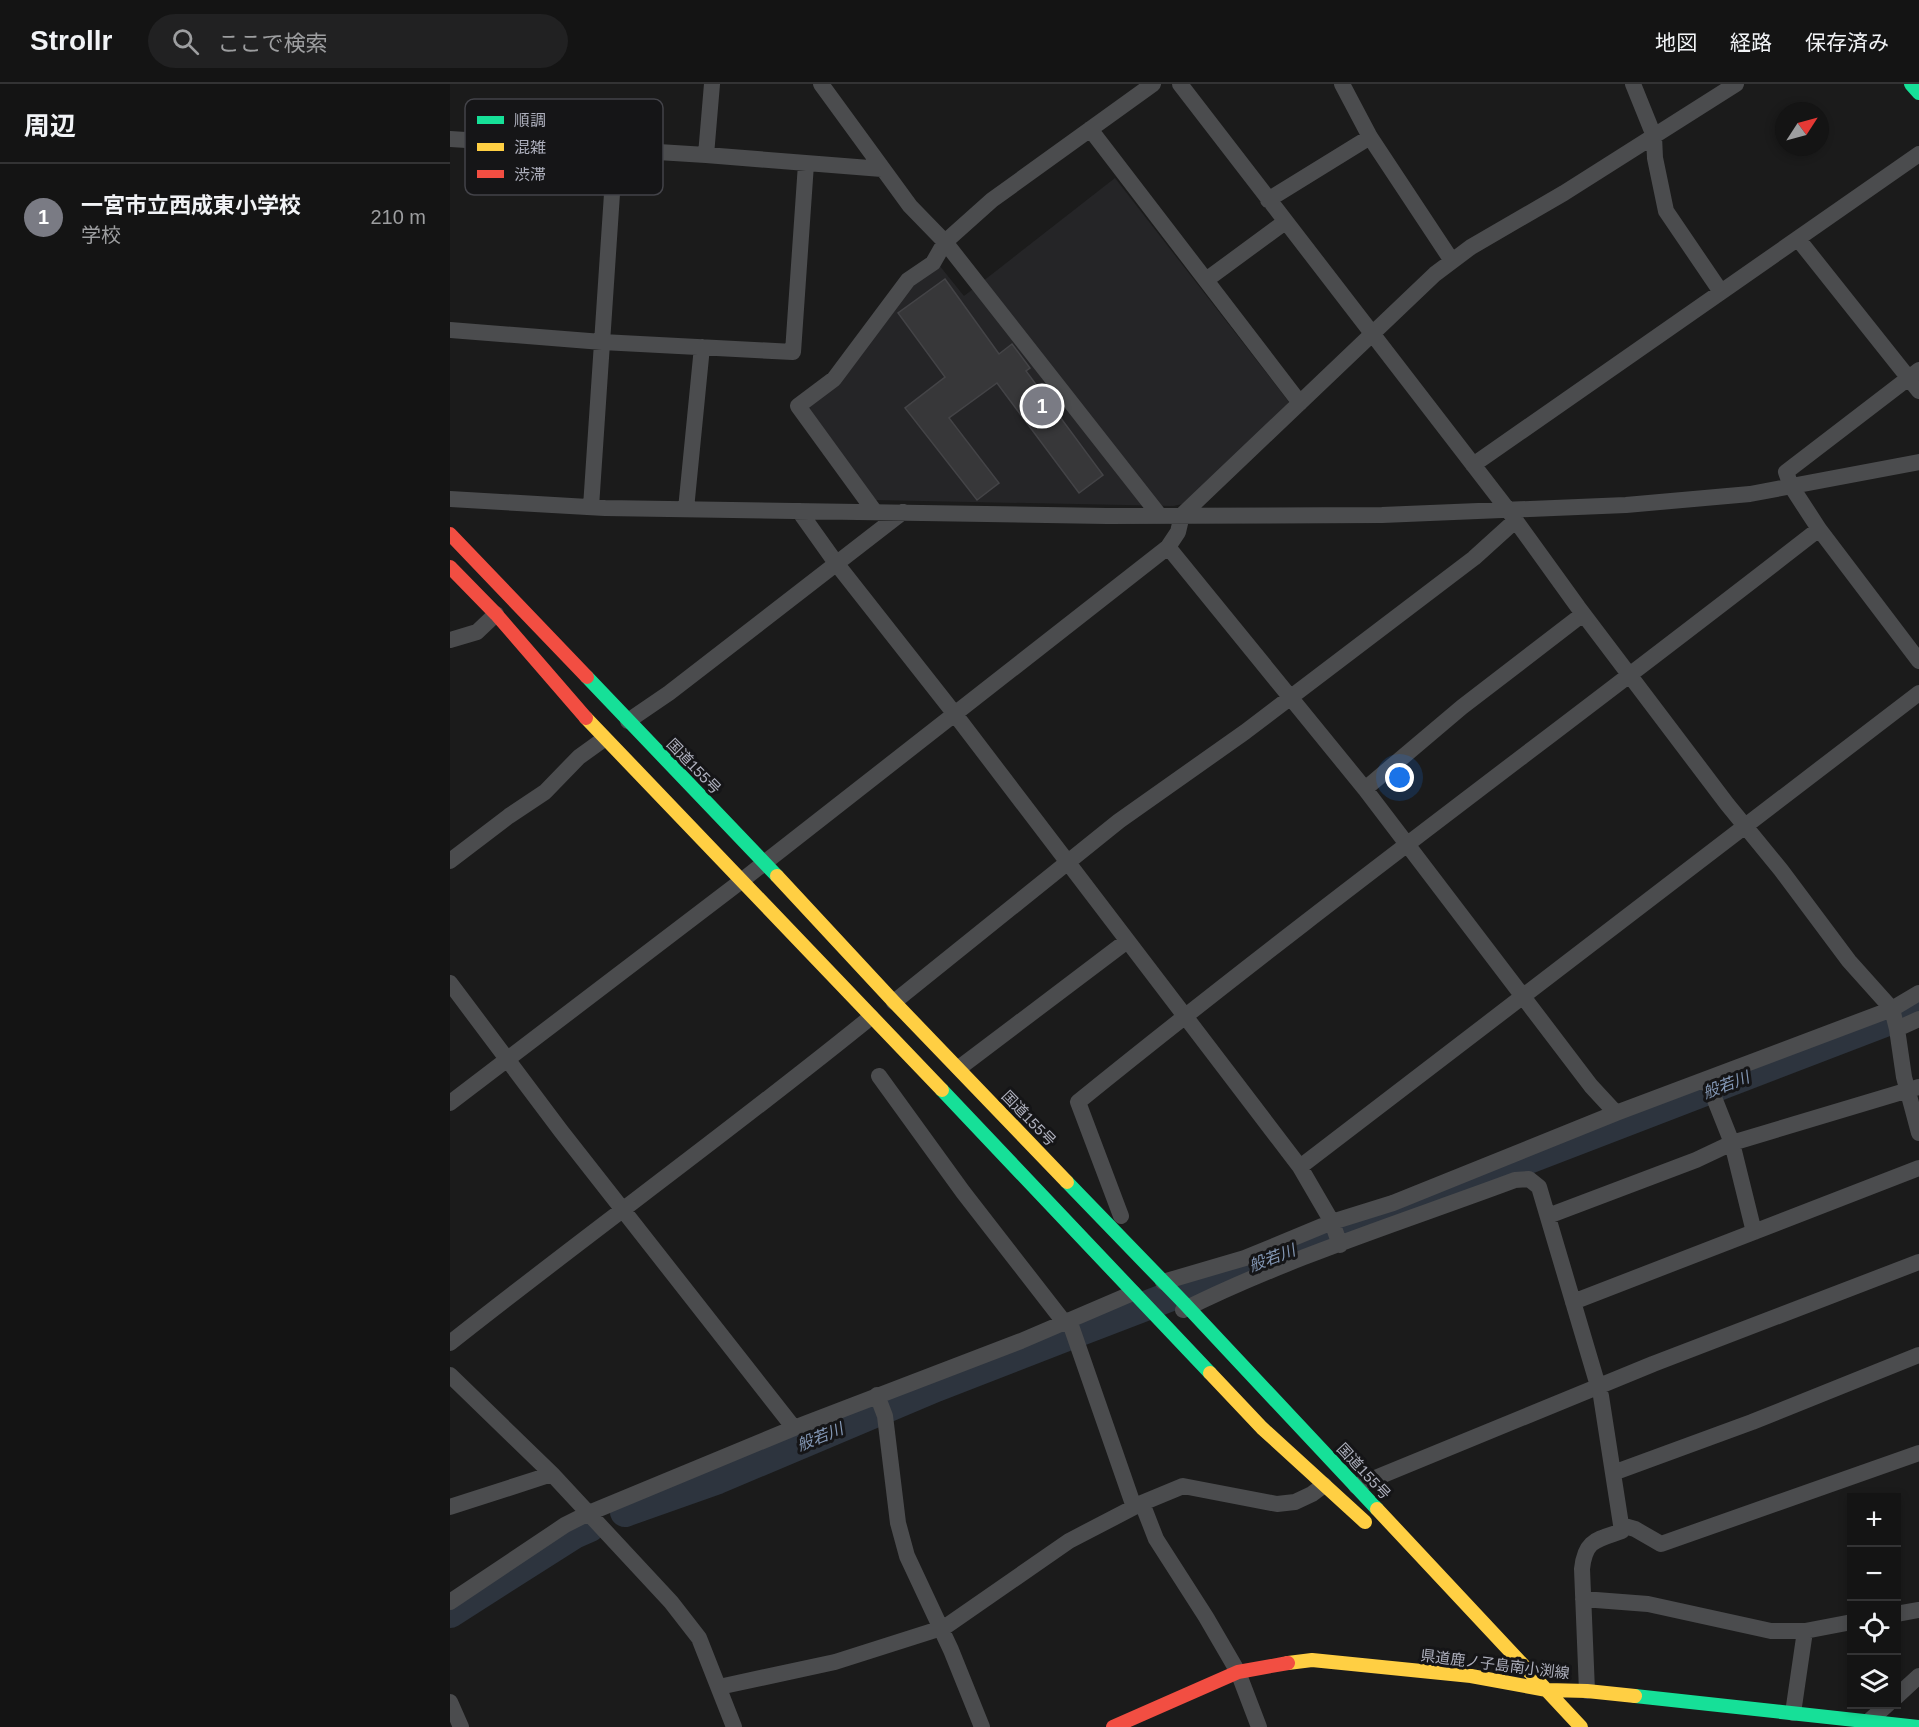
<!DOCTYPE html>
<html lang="ja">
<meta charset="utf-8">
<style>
:root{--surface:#141414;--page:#212122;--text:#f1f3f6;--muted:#9d9ea0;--line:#333334;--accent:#7a7b84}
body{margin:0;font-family:Arial,"Noto Sans JP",sans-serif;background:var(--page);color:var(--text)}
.controls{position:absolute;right:18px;bottom:18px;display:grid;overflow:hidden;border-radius:0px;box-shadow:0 3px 9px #0003}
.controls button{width:54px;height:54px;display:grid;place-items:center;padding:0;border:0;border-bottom:2px solid var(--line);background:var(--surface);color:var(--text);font:30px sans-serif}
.compass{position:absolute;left:1325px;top:18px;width:54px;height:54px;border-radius:50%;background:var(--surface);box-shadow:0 3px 9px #0003;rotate:54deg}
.you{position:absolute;left:950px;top:694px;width:21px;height:21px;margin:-15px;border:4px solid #fff;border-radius:50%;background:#1a73e8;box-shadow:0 0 0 9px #1a73e833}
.badge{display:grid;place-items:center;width:39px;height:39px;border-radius:50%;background:var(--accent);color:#fff;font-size:20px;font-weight:700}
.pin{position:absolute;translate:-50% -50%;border:3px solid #fff;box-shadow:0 2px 6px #0006}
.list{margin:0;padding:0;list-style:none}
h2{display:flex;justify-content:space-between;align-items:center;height:78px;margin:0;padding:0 24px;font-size:26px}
h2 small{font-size:20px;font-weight:400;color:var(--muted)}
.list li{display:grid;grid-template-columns:39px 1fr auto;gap:18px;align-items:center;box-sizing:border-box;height:108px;padding:0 24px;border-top:2px solid var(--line)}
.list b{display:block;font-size:22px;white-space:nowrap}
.list p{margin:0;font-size:20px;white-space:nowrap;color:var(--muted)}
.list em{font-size:20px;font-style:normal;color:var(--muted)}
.icon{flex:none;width:33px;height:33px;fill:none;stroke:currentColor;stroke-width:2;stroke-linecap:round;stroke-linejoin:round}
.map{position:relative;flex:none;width:1469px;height:1643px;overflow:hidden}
header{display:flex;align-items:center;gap:36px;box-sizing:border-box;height:84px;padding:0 30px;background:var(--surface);border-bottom:2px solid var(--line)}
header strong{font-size:28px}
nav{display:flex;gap:33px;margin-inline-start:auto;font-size:21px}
.search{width:420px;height:54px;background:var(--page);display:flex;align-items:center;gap:15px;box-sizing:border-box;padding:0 21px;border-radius:33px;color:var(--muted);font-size:22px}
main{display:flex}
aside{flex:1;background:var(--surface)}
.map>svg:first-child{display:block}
.built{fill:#252527}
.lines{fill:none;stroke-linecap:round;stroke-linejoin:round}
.river{stroke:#2d343e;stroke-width:30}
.building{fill:#373739;stroke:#444447;stroke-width:1.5}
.street{stroke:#4b4c4e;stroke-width:16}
.fast{stroke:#16e098;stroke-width:14}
.slow{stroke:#ffcf43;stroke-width:14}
.jam{stroke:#f24e42;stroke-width:14}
.labels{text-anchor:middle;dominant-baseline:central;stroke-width:6;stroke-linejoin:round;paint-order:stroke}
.street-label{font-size:15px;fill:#adafbc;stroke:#151517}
.water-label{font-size:16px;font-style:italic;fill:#8498b6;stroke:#151517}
.key{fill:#151517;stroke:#434349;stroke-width:1.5}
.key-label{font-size:16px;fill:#adafbc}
</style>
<header>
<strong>Strollr</strong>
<div class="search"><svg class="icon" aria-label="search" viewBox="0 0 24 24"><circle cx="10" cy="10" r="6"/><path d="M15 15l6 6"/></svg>ここで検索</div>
<nav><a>地図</a><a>経路</a><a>保存済み</a></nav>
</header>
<main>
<aside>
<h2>周辺<small></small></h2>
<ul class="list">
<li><span class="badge">1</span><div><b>一宮市立西成東小学校</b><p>学校</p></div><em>210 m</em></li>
</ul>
</aside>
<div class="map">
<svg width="1469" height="1643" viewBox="0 0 1469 1643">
<rect width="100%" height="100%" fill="#1b1b1b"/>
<!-- built -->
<path class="built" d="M665,94L839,318L738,419L723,422L423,416L356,324L458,204L489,181L514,212Z"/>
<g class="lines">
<!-- river -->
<path class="river" d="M175,1428L268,1395L486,1303L612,1254L1440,936L1444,937L1469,921
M0,1529L124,1450L140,1443"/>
</g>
<!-- building -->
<path class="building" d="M495,195L549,270L562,260L580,284L576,287L653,391L629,409L547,299L499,334L549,399L527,416L455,324L495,293L448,229Z"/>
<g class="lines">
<!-- street -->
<path class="street" d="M371,0L460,122L495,158L710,432
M730,0L1058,426L1128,523L1277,720L1331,786L1399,877L1442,925L1447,945L1454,993L1469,1049
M892,0L920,53L1002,177
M1183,0L1204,52L1205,74L1216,127L1271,208
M640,45L850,319
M0,55L256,71L432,85
M256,71L262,0
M818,116L920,53
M1348,155L1469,307
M756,196L835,138
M0,246L152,258L343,268L356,80
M1469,286L1336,388L1341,402L1369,445L1469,577
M1023,381L1469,70
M0,415L155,424L657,432L932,431L1176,421L1300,410L1469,378
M141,423L165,65
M236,425L252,263
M349,427L386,479L504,629L850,1083L882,1138L890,1161
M425,428L348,322L384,295L458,196L483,179L495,158L542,116L703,0
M718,463L915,705L1141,1002L1166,1029
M0,556L27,548L46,530
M178,637L219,609L453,428
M915,705L1012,623L1133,530
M0,777L59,732L95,708L129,673L154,655
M0,899L111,1047L344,1344
M444,918L669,737L795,648L1024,474L1066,436
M1447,945L1469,935
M509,984L677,857
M429,992L513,1108L614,1238
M1257,996L1282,1059L1304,1148
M0,1019L290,798L718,463L728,448L732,431L985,190L1021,163L1114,109L1286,0
M850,1083L1469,609
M671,1132L628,1018C871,821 1123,637 1369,445
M1098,1132L1246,1076L1282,1059L1469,1003
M713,1198L795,1174L882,1138L943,1119L1166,1029L1442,925L1469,909
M1123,1218L1469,1084
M733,1226C837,1174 955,1137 1065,1096L1079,1095L1089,1103L1151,1312L1172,1447C1146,1456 1135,1456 1132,1485L1137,1607
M619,1236L684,1423
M0,1259C139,1149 283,1045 421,933
M0,1291L102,1390L221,1518L249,1554L284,1643
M427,1311L435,1332L448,1439L457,1472L501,1566L532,1643
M1163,1389L1302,1338L1469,1271
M906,1402L1203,1280L1469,1178
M692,1419L706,1455L756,1533L788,1588L809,1643
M0,1423L102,1390
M1171,1441L1185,1445L1211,1460L1469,1369
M1133,1515L1198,1520L1321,1547H1355L1402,1538
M0,1518L115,1441L139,1429L344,1344L571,1257L683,1209
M1446,1530L1469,1526
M269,1603L385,1578L495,1543L619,1457L692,1419L733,1402L827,1420L845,1418L862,1410L874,1401
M1446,1613L1469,1592
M0,1618L11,1643
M1343,1629L1355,1547
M1419,1637L1438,1620"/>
<!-- fast -->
<path class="fast" d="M1461,0L1469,9
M137,593L327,792
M492,1006L760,1289
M617,1098L734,1219L927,1425
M1185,1612L1469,1643"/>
<!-- slow -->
<path class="slow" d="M136,634L492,1006
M327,792L444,918L617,1098
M760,1289L812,1344L915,1438
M927,1425L1131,1643
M838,1579L862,1576L1021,1592L1097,1606L1137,1607L1185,1612"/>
<!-- jam -->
<path class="jam" d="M0,450L137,593
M0,483L46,530L136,634
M663,1643L788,1588L838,1579"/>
</g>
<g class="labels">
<!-- street labels -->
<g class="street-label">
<text transform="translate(244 682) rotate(46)">国道155号</text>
<text transform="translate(579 1034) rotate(46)">国道155号</text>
<text transform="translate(914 1387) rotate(47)">国道155号</text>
<text transform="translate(1045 1580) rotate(7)">県道鹿ノ子島南小渕線</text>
</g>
<!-- water labels -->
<g class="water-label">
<text transform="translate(1276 1001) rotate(-21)">般若川</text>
<text transform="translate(822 1174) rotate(-21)">般若川</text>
<text transform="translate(370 1353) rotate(-22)">般若川</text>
</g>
</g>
<!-- legend -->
<rect x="15" y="15" width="198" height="96" rx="9" class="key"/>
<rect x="27" y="32" width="27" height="8" fill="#16e098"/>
<rect x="27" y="59" width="27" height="8" fill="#ffcf43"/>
<rect x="27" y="86" width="27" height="8" fill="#f24e42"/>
<g class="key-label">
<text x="64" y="42">順調</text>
<text x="64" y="69">混雑</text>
<text x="64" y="96">渋滞</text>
</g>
</svg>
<div class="controls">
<button>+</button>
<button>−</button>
<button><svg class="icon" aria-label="locate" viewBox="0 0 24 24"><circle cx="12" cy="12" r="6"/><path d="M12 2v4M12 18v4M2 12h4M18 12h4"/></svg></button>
<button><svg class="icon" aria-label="layers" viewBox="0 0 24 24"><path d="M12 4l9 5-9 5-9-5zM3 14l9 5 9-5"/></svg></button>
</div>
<svg class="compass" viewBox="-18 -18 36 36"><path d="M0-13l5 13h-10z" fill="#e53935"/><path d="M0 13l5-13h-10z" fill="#9d9ea0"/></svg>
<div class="you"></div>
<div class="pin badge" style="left:592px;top:322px">1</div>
</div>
</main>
